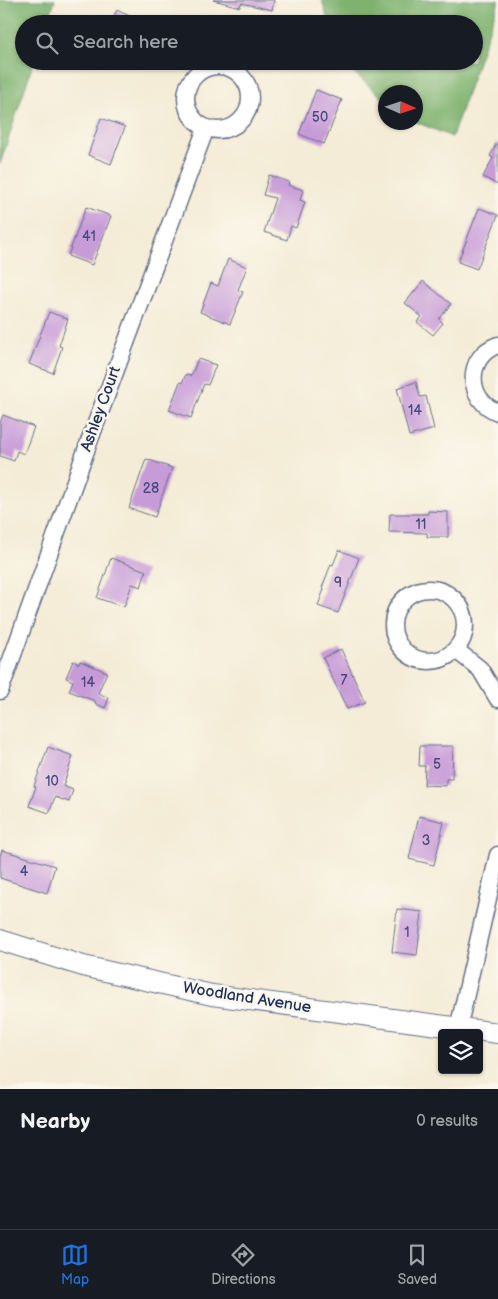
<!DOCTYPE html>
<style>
:root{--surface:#171b24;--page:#242831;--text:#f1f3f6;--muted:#9ea1a6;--line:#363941;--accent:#1a73e8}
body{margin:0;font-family:"Balsamiq Sans",sans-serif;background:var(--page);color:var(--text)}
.controls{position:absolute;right:15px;bottom:15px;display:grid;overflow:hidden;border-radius:5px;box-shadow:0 1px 4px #0004}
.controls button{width:45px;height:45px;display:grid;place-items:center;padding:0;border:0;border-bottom:1px solid var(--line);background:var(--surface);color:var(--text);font:25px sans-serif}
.compass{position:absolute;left:378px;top:85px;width:45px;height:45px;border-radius:50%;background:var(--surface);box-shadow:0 1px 4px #0004;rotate:93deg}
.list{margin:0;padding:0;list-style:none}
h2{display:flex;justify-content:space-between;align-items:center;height:65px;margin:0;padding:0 20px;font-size:21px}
h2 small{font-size:16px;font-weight:400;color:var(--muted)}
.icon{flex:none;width:28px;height:28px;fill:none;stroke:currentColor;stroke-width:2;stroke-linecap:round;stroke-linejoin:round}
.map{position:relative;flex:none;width:498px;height:1089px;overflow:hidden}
.search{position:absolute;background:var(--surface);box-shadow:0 1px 4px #0004;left:15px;right:15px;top:15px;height:55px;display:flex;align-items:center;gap:12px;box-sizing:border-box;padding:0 18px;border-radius:28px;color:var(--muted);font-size:19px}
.sheet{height:140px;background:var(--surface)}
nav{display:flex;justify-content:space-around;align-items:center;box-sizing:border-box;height:70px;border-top:1px solid var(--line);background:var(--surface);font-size:14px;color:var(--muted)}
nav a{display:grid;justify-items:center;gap:2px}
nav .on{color:var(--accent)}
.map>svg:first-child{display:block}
.forest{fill:#7eb26e;stroke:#4c7066}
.building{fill:#c79bd8}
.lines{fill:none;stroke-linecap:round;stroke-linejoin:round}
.minor-casing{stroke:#677188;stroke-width:19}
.tertiary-casing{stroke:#677188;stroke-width:22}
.minor{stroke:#fff;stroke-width:16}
.tertiary{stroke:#fff;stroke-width:20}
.labels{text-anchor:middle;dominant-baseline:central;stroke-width:5;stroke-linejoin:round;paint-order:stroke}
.number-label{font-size:14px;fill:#464a7c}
.street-label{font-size:16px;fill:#1b2f5e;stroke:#fbf7ec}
</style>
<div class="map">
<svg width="498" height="1089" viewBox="0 0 498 1089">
<rect width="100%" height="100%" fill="#fbf7ec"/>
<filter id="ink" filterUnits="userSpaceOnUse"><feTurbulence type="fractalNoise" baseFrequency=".02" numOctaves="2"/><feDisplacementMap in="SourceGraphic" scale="10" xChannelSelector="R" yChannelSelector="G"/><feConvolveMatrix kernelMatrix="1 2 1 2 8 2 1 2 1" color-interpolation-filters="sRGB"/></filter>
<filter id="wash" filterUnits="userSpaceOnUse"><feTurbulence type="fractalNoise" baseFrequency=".0096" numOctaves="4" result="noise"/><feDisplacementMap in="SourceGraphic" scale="20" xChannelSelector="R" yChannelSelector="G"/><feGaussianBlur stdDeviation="1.12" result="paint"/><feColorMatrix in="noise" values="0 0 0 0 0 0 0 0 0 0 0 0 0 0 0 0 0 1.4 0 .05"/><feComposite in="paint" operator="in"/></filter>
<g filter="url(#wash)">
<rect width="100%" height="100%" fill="#f4ecd6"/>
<!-- forest -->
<path class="forest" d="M0,0H55L47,24H24V61H34L0,164Z
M322,0H498V4L452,137L416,122V92H386L385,100L341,61H474V24H329Z"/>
<g id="blocks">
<!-- building -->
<path class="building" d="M213,0H274L272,10L241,3L240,7Z
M117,10L140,21L138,24H110Z
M316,90L342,100L324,144L299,134Z
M101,118L125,127L111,164L88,155Z
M498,141V185L483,177L493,158L490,156Z
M269,175L289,182L288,185L303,190L300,200L305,202L296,228L291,226L287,240L264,232L275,198L263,195Z
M86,207L111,216L92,265L68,256Z
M479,208L498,215L477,269L458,262Z
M228,259L247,267L238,290L243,292L230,324L200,312L211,283L218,286Z
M423,281L451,304L439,319L443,323L433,335L417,322L422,317L405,303Z
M49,312L68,319L59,346L62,347L53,373L29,364Z
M198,359L216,365L208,385L204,384L191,418L169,410L180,382L182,383L186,374L191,376Z
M416,382L420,397L426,396L434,429L409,436L397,388Z
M3,415L34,427L24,454L17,451L14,461L0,456V423Z
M146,459L172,468L155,517L129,508Z
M428,511L448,512V537H427V533L389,532L390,514H428Z
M339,550L359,558L338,613L318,606L324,589L322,588L331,564L333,565Z
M111,558L146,571L141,587L132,584L124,607L97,598Z
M341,649L365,702L347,709L323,658Z
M73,661L79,664L80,661L107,672L98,693L109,698L105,708L96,704L95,701L69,691L73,681L66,678Z
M420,746H453L452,779H446V786L424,785L425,766H419Z
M48,747L73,756L63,786L73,790L69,802L55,797L49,813L29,806L36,787L34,786Z
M419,816L444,822L434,865L409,859Z
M2,850L55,866L47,893L0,878V856Z
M397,909L422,912L417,955L392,952Z"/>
</g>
</g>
<g filter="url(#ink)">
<use href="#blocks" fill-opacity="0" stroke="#677188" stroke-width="1"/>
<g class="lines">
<!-- minor casing -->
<g class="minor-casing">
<path id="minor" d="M186 98a32 32 0 1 1 64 0a32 32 0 1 1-64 0Z
M498,345C465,356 466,401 498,412
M393 625a36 36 0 1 1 72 0a36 36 0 1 1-72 0Z
M456,650L480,669L498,699
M0,691L89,442L206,128
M458,1029L498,855"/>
</g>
<!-- tertiary casing -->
<g class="tertiary-casing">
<path id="tertiary" d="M0,940L83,966L212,995L498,1033"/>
</g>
<!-- minor -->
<use href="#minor" class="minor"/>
<!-- tertiary -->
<use href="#tertiary" class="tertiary"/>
</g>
</g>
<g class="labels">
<!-- number labels -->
<g class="number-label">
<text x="320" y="117">50</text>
<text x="89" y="236">41</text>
<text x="415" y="410">14</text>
<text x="151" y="488">28</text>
<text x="421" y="524">11</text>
<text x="338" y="582">9</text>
<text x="344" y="680">7</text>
<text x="88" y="682">14</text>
<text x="437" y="764">5</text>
<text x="52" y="781">10</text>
<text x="426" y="840">3</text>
<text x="24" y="871">4</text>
<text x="407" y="932">1</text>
</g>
<!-- street labels -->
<g class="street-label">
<text transform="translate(101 409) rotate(-70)">Ashley Court</text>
<text transform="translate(247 998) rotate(9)">Woodland Avenue</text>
</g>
</g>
</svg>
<div class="controls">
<button><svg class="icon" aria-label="layers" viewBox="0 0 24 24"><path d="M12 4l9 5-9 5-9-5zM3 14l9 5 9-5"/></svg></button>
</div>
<svg class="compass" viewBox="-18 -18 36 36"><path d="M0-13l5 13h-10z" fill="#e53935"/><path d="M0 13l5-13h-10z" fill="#9ea1a6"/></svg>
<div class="search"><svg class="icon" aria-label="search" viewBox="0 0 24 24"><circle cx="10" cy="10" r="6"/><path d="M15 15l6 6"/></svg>Search here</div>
</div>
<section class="sheet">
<h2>Nearby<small>0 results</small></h2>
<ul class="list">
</ul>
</section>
<nav>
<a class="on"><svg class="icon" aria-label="map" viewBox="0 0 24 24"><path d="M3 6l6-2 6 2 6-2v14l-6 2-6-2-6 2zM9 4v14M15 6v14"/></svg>Map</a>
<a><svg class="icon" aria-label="directions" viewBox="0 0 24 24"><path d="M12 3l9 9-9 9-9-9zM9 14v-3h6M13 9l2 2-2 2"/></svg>Directions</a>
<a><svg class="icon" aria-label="saved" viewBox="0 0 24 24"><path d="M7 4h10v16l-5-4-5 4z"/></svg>Saved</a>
</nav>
